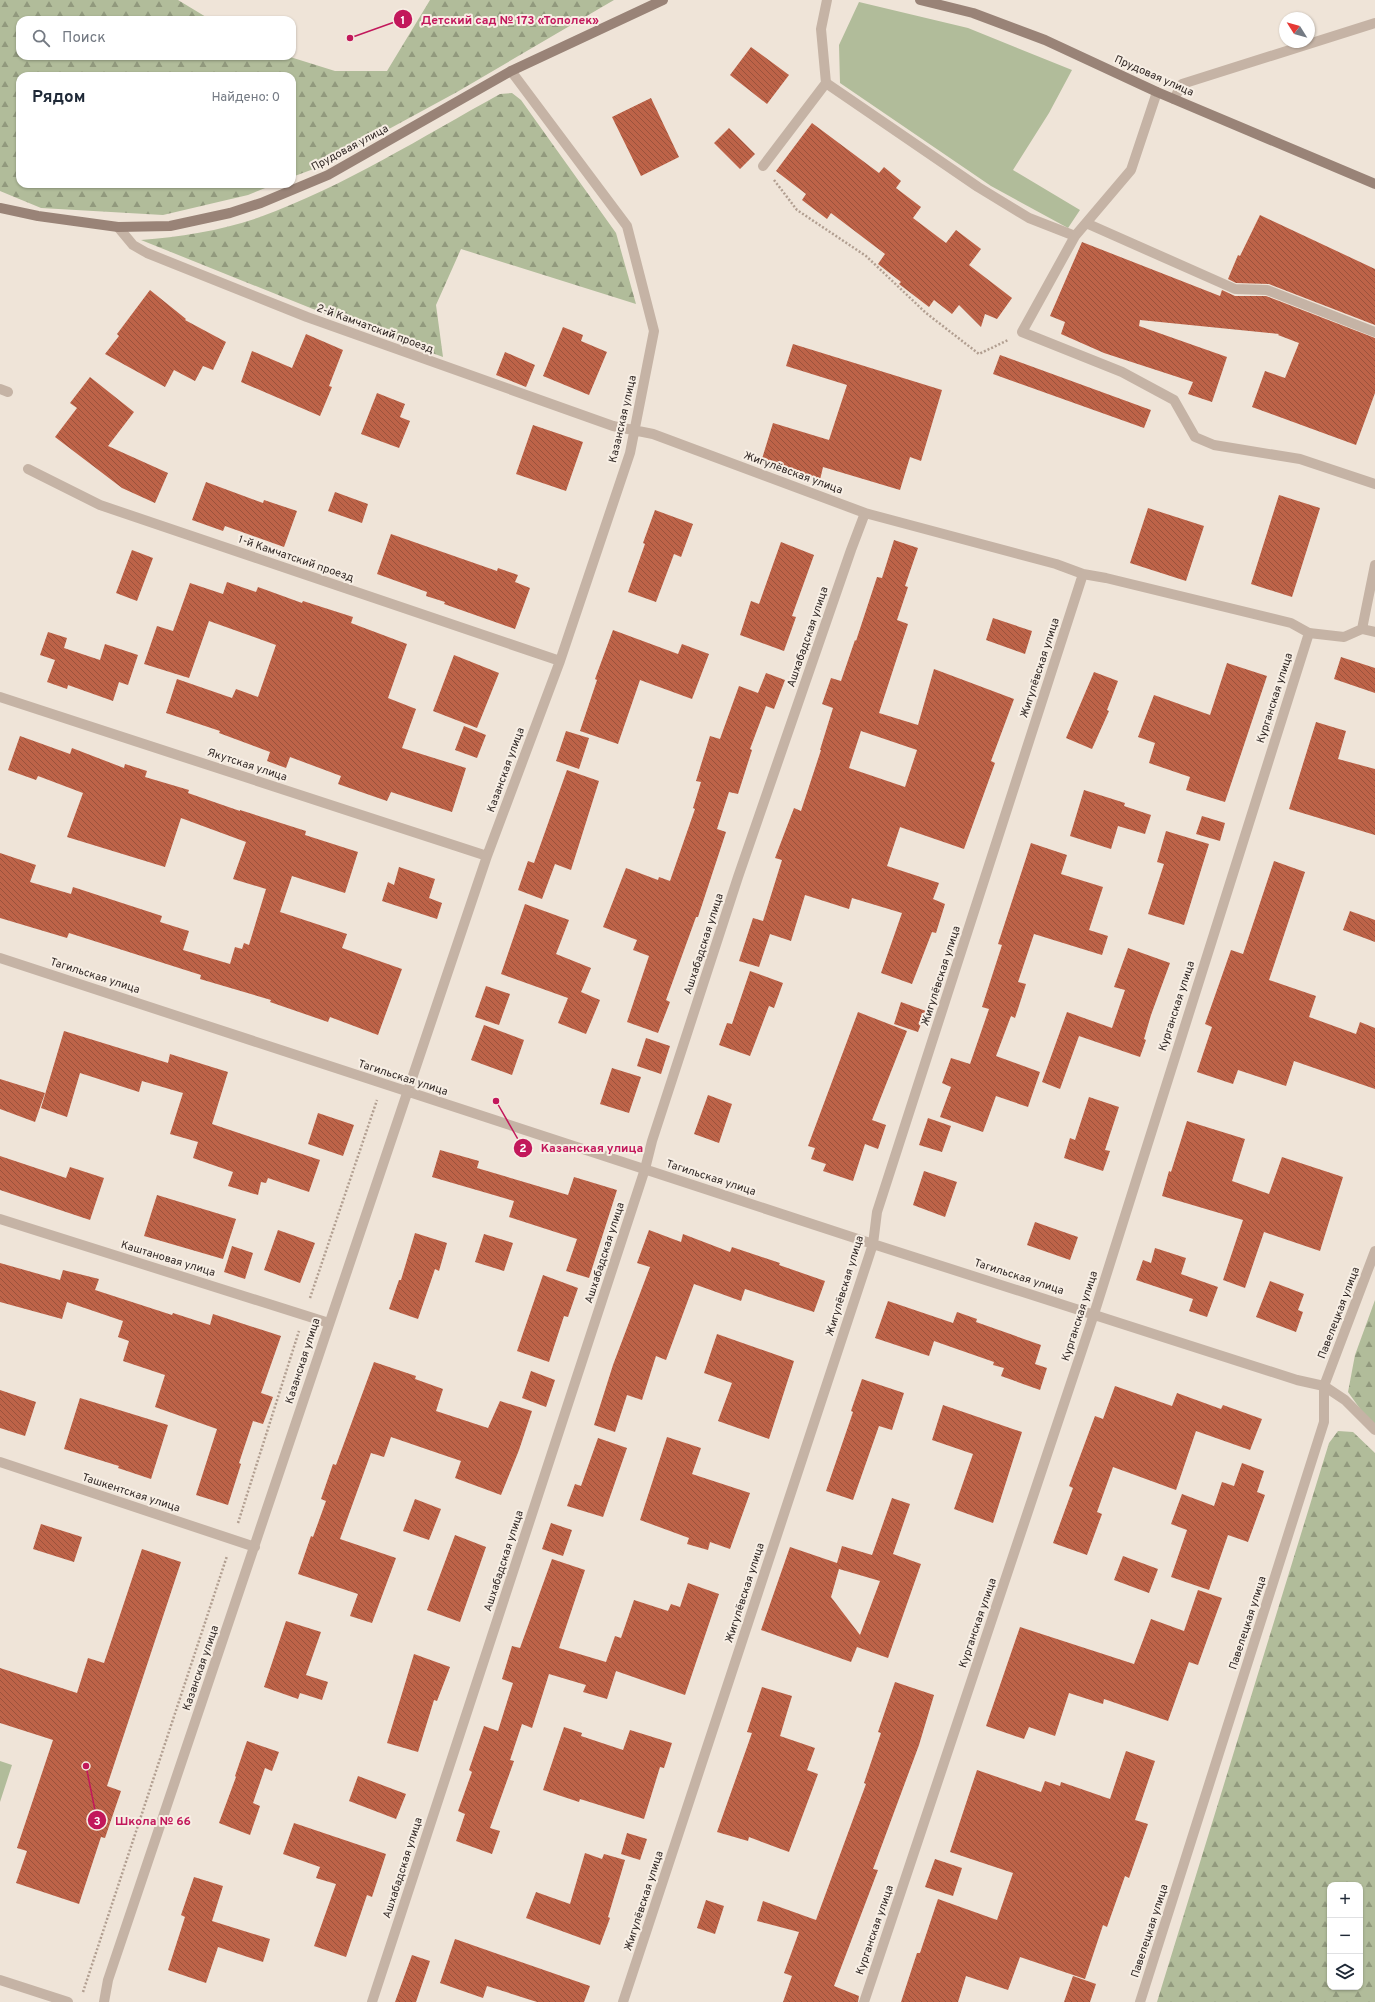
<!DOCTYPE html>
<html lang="ru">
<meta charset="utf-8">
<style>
:root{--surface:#fff;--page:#f2f2f3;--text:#1f2937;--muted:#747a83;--line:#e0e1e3}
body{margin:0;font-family:Overpass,sans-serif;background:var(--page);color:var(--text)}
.controls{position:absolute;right:12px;bottom:12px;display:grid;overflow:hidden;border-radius:8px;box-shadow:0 1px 3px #0004}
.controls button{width:36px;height:36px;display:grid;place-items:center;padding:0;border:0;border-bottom:1px solid var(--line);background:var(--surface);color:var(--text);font:20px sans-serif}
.compass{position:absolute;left:1279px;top:12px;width:36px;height:36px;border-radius:50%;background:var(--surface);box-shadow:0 1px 3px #0004;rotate:307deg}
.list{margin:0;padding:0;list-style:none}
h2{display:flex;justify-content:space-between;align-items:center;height:52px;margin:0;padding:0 16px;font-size:17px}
h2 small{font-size:13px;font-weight:400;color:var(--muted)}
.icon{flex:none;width:22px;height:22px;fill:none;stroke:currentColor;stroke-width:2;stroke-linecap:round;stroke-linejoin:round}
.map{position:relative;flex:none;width:1375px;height:2002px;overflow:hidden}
.search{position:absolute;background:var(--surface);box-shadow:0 1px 3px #0004;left:16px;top:16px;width:280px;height:44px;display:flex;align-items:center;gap:10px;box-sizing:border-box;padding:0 14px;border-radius:12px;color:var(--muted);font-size:15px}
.panel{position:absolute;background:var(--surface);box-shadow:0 1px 3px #0004;left:16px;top:72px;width:280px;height:116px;border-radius:12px}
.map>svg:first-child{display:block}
.grass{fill:#b1bc9a}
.forest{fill:url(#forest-firs);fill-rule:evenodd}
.building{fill:url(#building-back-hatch);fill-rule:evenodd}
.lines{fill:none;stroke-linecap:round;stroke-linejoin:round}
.path{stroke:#b19e90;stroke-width:2.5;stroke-dasharray:2 2;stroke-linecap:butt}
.lane{stroke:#c5b3a5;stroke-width:10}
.street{stroke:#c5b3a5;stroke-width:10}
.secondary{stroke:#998377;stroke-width:10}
.labels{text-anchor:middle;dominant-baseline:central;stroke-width:4;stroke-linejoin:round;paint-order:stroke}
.street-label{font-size:11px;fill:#322926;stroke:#f7eee4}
.leader{fill:none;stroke:#c2185b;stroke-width:1.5}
.callout-dot{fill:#c2185b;stroke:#f7eee4;stroke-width:1.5}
.mark-label{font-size:12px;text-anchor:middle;font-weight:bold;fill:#fff}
.callout-label{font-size:12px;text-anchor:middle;font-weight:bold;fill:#c2185b;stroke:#f7eee4;stroke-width:4;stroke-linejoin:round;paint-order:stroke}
</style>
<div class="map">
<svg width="1375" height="2002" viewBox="0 0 1375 2002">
<defs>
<pattern id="forest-firs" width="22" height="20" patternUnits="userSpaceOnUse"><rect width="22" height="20" fill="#b1bc9a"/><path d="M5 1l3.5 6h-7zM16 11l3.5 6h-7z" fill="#91997d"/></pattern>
<pattern id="building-back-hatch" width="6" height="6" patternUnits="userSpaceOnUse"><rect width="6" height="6" fill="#bd6348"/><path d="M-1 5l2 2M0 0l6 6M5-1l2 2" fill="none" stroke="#9a523c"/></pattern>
</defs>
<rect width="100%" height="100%" fill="#efe4d8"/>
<!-- grass -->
<path class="grass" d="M859,2L968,28L1072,70L1049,113L1013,170L1080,210L1068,228L991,186L840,83L839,45Z
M0,1761L12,1765L0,1802Z"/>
<!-- forest -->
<path class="forest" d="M0,0H178L211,20H20V56H287L335,71H387L430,0H614L457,92L319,167L292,177V76H20V184H275L248,195L163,215L41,208L0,191Z
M512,93L521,100L616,233L636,304L461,249L436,305L443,357L313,309L141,240C179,237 224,230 260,217C345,186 422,137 500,94Z
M1375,1300V1425L1366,1417L1348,1392L1355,1355Z
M1338,1431L1353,1432L1375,1453V2002H1157L1329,1443ZM1330,1885H1360V1987H1330Z"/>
<!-- building -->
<path class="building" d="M751,47L789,75L767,104L730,75Z
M651,98L679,157L641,176L612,117Z
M812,123L879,173L884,167L901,181L896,188L921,207L913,218L946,243L956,230L981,249L969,265L1012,298L997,319L985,314L981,327L959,305L952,314L934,300L929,307L899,284L901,282L878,264L885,254L831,213L827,219L802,200L806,194L776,171Z
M729,128L755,154L740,169L714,143Z
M1260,215L1375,269V325L1269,284L1236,283L1228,279L1238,255L1240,256Z
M1082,242L1220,296L1222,290L1235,296H1266L1375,338V393L1356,445L1252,407L1265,371L1285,378L1299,343L1278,335L1279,334L1140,320L1139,326L1227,357L1212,402L1188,394L1193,382L1104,353L1061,334L1065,322L1050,316Z
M150,290L186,319L185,320L226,342L213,370L203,366L195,381L174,370L165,387L105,354L119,336L117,334Z
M563,327L583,335L581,341L607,352L589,395L543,376Z
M306,334L343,350L329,386L332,387L320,416L241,382L252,351L292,368Z
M793,344L942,390L921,461L910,457L900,490L823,467L820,480L761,462L773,423L829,440L847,385L786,366Z
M505,352L535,365L526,387L496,375Z
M1000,355L1151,410L1144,428L993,374Z
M90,377L134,412L108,446L168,473L155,503L122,488L55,437L77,408L70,403Z
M377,393L405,404L400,417L410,421L399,448L361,434Z
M533,425L583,442L566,491L516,474Z
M206,482L263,503L264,500L297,511L284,547L225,526L223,531L192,520Z
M335,492L368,504L362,523L328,511Z
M1279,495L1320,508L1292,597L1251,584Z
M1148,508L1204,526L1186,581L1130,563Z
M655,510L693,524L681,557L674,554L656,602L628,592L645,544L643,543Z
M391,534L497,571L498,568L518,575L515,582L530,588L515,629L444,604L445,602L426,596L427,592L377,574Z
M894,540L918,548L905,586L908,587L897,620L908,624L879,713L918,725L934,669L1014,699L991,761L995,763L964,849L900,827L887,866L939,883L933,899L945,904L936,933L932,932L912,984L881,973L902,913L852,898L849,909L805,895L791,941L770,934L759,967L739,961L753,918L763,921L782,860L775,858L794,808L801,811L821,750H820L833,708L822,704L831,678L841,681L855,640L856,641L877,577L882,578ZM861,731L917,750L905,787L849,768Z
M781,542L814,555L792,616L796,617L784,651L740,635L751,601L759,604Z
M132,550L153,558L137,601L116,593Z
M227,582L256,592L258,587L302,603L303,601L353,617L351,623L407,644L388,698L416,709L402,748L466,768L452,812L391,792L387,801L338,784L341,776L290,757L286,768L267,761L270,752L219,733L220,731L166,713L177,679L232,698L236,689L258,697L276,645L209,621L189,678L144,664L157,626L173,631L190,583L223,594Z
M993,618L1032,631L1025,654L986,640Z
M613,630L678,654L682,644L709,654L692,699L640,680L618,744L580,731L597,680L595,679Z
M48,632L67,638L64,648L100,660L105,644L138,655L128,685L119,682L113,701L68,685L67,689L47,682L55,660L40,655Z
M454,655L499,673L477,728L433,711Z
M1341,657L1375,668V693L1334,679Z
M1227,663L1267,676L1225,802L1186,790L1190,777L1149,763L1155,743L1138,737L1154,695L1210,715Z
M1094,672L1118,681L1107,710L1109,711L1092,749L1066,738Z
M766,673L785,680L774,709L766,706L750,749L752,750L738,794L729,792L717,829L726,832L698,917H696L666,1000L670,1002L658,1033L627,1022L649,956L633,950L637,940L603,927L626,868L658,880L659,877L670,881L695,809L693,808L701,782L696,781L710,736L720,739L739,686L758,693Z
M1316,722L1346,731L1338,759L1375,769V835L1289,809Z
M464,726L486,735L477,758L455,750Z
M566,731L589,738L579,769L556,761Z
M20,736L70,754L72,748L124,768L125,764L147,771L145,777L189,790L188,793L240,811V810L306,831L305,835L358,852L345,893L292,876L280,912L347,934L342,948L402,969L378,1035L330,1017L328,1022L270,1002L271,1000L200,979L201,975L69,933L67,938L0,918V853L36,865L30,882L71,894L73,887L162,916L160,922L189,931L183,950L230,964L235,947L242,949L244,943L249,945L266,889L233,879L246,842L181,818L165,867L67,837L83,793L38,776L36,780L8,770Z
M567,770L599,781L571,870L555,864L542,899L518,890L528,861L534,863Z
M1084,790L1125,803L1124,806L1151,815L1145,834L1118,826L1111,849L1070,836Z
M1202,816L1225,823L1220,841L1196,834Z
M1166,831L1209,844L1184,925L1148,914L1164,864L1157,862Z
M1031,843L1067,855L1061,874L1103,887L1089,930L1108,936L1102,955L1034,934L1018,982L1026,984L1015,1018L1011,1016L996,1056L1040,1072L1028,1107L996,1096L983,1132L940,1117L951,1087L942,1083L951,1058L970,1064L989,1009L982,1007L1002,945L998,944Z
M1274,861L1305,872L1269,980L1316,996L1309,1017L1356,1034L1360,1022L1375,1028V1089L1294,1061L1286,1086L1238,1070L1233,1084L1197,1072L1212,1027L1205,1024L1231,950L1243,954Z
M399,867L435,879L429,898L442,903L437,919L382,901L388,882L394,885Z
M525,904L569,920L556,954L591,968L581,992L600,1000L586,1034L558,1023L568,998L501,974Z
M1350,911L1375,920V942L1343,930Z
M1128,948L1170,963L1151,1015L1144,1039L1146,1040L1140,1057L1079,1036L1060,1089L1042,1082L1067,1012L1112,1028L1125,990L1114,987Z
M750,971L783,983L774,1008L769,1006L750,1056L719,1045L727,1023L732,1024Z
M486,986L510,994L499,1025L475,1017Z
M901,1002L926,1011L918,1032L894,1024Z
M858,1012L907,1031L872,1120L886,1125L878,1149L865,1144L853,1181L823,1171L826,1164L811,1159L815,1148L808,1146Z
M484,1025L524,1040L512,1075L471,1060Z
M64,1031L168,1063L170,1054L228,1072L212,1124L320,1160L309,1192L268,1178L266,1183L261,1182L258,1195L228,1186L233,1172L193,1158L198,1142L170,1134L183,1093L142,1081L139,1092L80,1073L67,1117L41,1108Z
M646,1038L670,1046L661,1074L637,1066Z
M612,1068L641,1077L629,1113L600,1104Z
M0,1079L45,1093L35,1122L0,1109Z
M708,1095L732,1104L719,1143L694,1134Z
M1089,1097L1119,1107L1105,1150L1110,1151L1103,1171L1064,1158L1070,1138L1075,1140Z
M318,1113L354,1125L343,1156L308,1144Z
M928,1118L951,1126L942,1152L919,1145Z
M1187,1121L1245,1139L1232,1181L1269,1194L1282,1157L1343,1177L1320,1251L1264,1232L1245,1288L1223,1280L1243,1220L1162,1196L1169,1171L1171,1172Z
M440,1150L479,1161L477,1168L568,1195L574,1177L617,1190L589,1278L566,1271L577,1239L509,1217L514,1201L432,1177Z
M0,1156L66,1178L70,1167L104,1178L90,1220L0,1190Z
M924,1171L957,1182L945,1217L913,1205Z
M157,1195L236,1219L223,1259L144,1236Z
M1035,1222L1078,1237L1070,1260L1027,1245Z
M278,1230L315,1243L300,1283L264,1270Z
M649,1230L681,1242L683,1234L730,1252L732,1247L780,1263L779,1265L825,1281L814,1312L745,1289L741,1301L694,1284L666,1360L656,1356L642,1400L627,1395L615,1432L594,1425L613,1365L650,1267L637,1263Z
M415,1233L447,1243L439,1271L435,1269L418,1319L389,1309L399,1280H401Z
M484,1234L513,1243L504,1271L475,1262Z
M232,1246L253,1253L245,1279L224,1272Z
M1155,1248L1186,1258L1181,1274L1218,1287L1207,1317L1189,1311L1193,1299L1136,1280L1143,1260L1151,1263Z
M0,1263L60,1280L63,1270L99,1279L95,1290L172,1315L173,1313L210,1325L213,1314L281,1336L261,1393L273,1397L263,1424L253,1421L239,1463L241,1464L228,1505L196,1495L217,1429L155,1407L165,1375L123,1361L129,1341L118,1337L123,1321L67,1302L62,1319L0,1302Z
M543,1275L578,1288L568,1317L564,1316L549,1362L517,1351Z
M1270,1281L1304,1294L1298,1310L1303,1312L1296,1332L1256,1317Z
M888,1301L953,1323L957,1312L977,1319L976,1322L1041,1345L1035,1364L1047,1368L1040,1390L1001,1376L1004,1368L993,1365L994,1362L934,1341L929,1356L875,1338Z
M717,1334L794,1361L769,1439L718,1421L732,1383L704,1373Z
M374,1362L416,1376L415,1379L443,1389L436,1411L488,1428L500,1401L532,1411L519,1450L501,1495L455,1478L461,1461L391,1437L384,1457L371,1453L340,1539L396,1558L372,1623L350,1616L358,1594L298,1574L311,1536L313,1537L326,1501L321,1499L333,1464L336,1465Z
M531,1371L555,1380L546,1407L522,1398Z
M862,1379L904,1393L892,1430L879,1426L853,1500L826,1491L853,1412L851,1411Z
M1115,1386L1172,1406L1177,1393L1221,1409L1223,1405L1262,1419L1250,1450L1196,1431L1176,1490L1113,1467L1097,1512L1102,1514L1087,1555L1053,1543L1073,1488L1069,1486L1095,1416L1103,1419Z
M0,1390L36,1402L25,1436L0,1428Z
M80,1398L168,1425L151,1479L118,1468L119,1466L64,1449Z
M943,1405L1022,1432L993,1523L954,1509L973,1454L932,1440Z
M667,1437L701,1448L692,1474L750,1493L730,1549L710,1542L708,1550L687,1544L689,1538L640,1520Z
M598,1438L627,1448L603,1517L567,1506L575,1484L581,1486Z
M1242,1463L1264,1471L1257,1492L1265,1495L1248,1542L1228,1535L1209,1590L1171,1577L1187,1530L1171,1524L1182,1494L1214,1506L1222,1482L1234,1486Z
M892,1498L910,1504L893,1554L921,1564L888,1658L857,1647L851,1662L761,1630L790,1547L837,1563L842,1546L872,1555ZM839,1569L880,1581L860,1635L831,1597Z
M415,1499L441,1509L429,1540L403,1531Z
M551,1523L572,1530L563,1556L542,1549Z
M41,1524L82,1537L74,1562L33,1549Z
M455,1535L486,1547L460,1622L427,1610Z
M142,1549L181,1562L107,1786L121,1791L105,1838L101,1837L79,1904L16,1883L27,1851L17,1848L53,1740L0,1723V1668L77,1693L88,1658L104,1663Z
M1123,1556L1158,1569L1149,1593L1114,1580Z
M552,1559L585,1570L559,1648L606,1662L615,1636L621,1638L634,1600L668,1611L671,1604L680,1607L688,1583L719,1594L685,1695L616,1671L607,1699L583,1692L586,1685L549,1674L532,1728L522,1724L510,1760L514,1761L490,1828L500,1831L492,1854L456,1841L465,1814L458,1811L472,1772L469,1770L484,1726L498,1731L513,1683L502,1679L512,1646L520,1648Z
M1198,1590L1222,1598L1198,1665L1189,1662L1168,1721L1104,1699L1103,1704L1069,1693L1055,1736L1029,1727L1024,1739L986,1726L1020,1627L1134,1664L1151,1619L1184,1631Z
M286,1621L321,1632L306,1675L328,1682L322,1700L300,1693L298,1699L264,1687Z
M414,1654L450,1667L437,1701L434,1700L418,1752L387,1743Z
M895,1682L934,1695L919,1745L873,1869L878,1870L834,1986L859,1996L858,2002H783L792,1976L784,1973L799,1932L757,1921L763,1901L816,1920L866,1784L864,1783L881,1733L878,1732Z
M762,1687L792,1696L780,1736L815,1748L807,1770L818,1774L789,1852L749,1837L748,1841L717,1832L752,1733L747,1732Z
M564,1727L582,1733L581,1736L623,1750L630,1730L672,1743L664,1768L660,1767L644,1819L580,1799L579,1802L543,1790Z
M247,1741L279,1752L272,1771L265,1768L253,1803L260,1806L250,1835L219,1823L236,1777L235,1776Z
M1126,1751L1155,1761L1135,1820L1148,1824L1129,1878L1125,1876L1107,1927L1103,1925L1085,1979L1020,1957L1008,1990L966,1976L958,2002H901L917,1953H920L938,1899L997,1920L1013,1873L950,1852L977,1770L1041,1792L1045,1781L1060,1786L1061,1782L1110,1799Z
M358,1776L406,1794L396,1819L349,1801Z
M294,1823L386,1854L372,1897L367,1895L346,1957L314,1946L336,1884L316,1878L320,1867L283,1854Z
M627,1833L647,1839L640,1860L621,1854Z
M585,1853L602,1859L604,1854L625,1860L608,1917L610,1918L600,1945L526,1918L536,1892L570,1904Z
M935,1859L962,1868L953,1896L925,1887Z
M194,1877L223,1886L212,1921L270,1939L263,1962L218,1947L206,1983L168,1970L185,1917L181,1915Z
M706,1900L724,1906L715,1934L697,1928Z
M455,1939L590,1986L584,2002H537L487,1986L483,1998L440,1983Z
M412,1955L430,1961L416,2002H395Z
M1073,1976L1096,1984L1090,2002H1064Z"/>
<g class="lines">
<!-- path -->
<path class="path" d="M774,180L797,210L866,256L926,313L979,354L1008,340
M310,1298L377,1100
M238,1523L299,1331
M83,1992L227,1556"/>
<!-- lane -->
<path class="lane" d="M826,83L978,187L1029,218L1075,236
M1157,92L1131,170L1075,236L1022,332L1122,372L1174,400L1195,437L1214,445L1300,459L1375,484
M1086,223L1235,289L1267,290L1375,332
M0,389L8,392
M1362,629L1375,565
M1309,633L1344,637L1362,629L1375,632"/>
<!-- street -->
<path class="street" d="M1174,99L1182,84L1375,23
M763,166L826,83L821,29L827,0
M118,227L133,245L147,253L307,317L613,426L653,434L865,513L1056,564L1083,574L1106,578L1291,623L1309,633L1094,1314L864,2002
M28,469L100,505L560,661
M0,697L487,856
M0,958L873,1244L1297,1380L1324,1386L1345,1400L1375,1430
M0,1219L329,1323
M0,1462L255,1547
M0,1980L68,2002
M104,2002L108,1980L487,856L560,661L630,453L654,331L627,226L511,71
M372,2002L645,1169L652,1141L738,877L851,550L865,513
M623,2002L873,1244L877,1212L1083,574
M1140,2002L1324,1422V1386L1375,1251"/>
<!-- secondary -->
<path class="secondary" d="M920,0L973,13L1045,40L1157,92L1375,184
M0,208L38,216L118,227L170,226L230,213L261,203L328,175L511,71L663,0"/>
</g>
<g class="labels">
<!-- street labels -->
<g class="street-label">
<text transform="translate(1154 76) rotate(24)">Прудовая улица</text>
<text transform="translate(350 148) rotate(-28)">Прудовая улица</text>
<text transform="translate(375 329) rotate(20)">2-й Камчатский проезд</text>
<text transform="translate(623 419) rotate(-77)">Казанская улица</text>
<text transform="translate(793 473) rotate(20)">Жигулёвская улица</text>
<text transform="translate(296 559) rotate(19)">1-й Камчатский проезд</text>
<text transform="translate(808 637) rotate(-71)">Ашхабадская улица</text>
<text transform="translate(1040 668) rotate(-72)">Жигулёвская улица</text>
<text transform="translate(1275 698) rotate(-72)">Курганская улица</text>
<text transform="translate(247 765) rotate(18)">Якутская улица</text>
<text transform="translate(506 770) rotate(-70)">Казанская улица</text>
<text transform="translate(704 944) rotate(-72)">Ашхабадская улица</text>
<text transform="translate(95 976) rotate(18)">Тагильская улица</text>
<text transform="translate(941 976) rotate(-72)">Жигулёвская улица</text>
<text transform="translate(1177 1006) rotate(-72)">Курганская улица</text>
<text transform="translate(403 1078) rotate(18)">Тагильская улица</text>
<text transform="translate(711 1178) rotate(18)">Тагильская улица</text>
<text transform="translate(605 1253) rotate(-72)">Ашхабадская улица</text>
<text transform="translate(168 1259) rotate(17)">Каштановая улица</text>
<text transform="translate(1019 1277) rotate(18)">Тагильская улица</text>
<text transform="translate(845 1286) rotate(-73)">Жигулёвская улица</text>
<text transform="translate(1339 1313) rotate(-69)">Павелецкая улица</text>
<text transform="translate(1080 1316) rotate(-72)">Курганская улица</text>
<text transform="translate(303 1361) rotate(-72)">Казанская улица</text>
<text transform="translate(131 1493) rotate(18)">Ташкентская улица</text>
<text transform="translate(504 1561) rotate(-72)">Ашхабадская улица</text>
<text transform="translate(745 1593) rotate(-72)">Жигулёвская улица</text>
<text transform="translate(978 1623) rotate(-71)">Курганская улица</text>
<text transform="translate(1248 1623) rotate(-72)">Павелецкая улица</text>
<text transform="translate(201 1668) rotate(-71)">Казанская улица</text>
<text transform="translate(403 1868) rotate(-72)">Ашхабадская улица</text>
<text transform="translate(644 1901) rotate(-72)">Жигулёвская улица</text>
<text transform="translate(875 1930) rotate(-71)">Курганская улица</text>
<text transform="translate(1150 1931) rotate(-72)">Павелецкая улица</text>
</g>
</g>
<!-- callouts -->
<path class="leader" d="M350 38L403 19M496 1101L523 1148M86 1766L97 1820"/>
<g class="callout-dot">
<circle cx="350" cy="38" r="4"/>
<circle cx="496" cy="1101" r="4"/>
<circle cx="86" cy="1766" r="4"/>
<circle cx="403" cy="19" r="10"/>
<circle cx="523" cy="1148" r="10"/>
<circle cx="97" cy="1820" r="10"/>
</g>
<g class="mark-label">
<text x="403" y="24">1</text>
<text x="523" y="1152">2</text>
<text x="97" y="1825">3</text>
</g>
<g class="callout-label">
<text x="510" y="24">Детский сад № 173 «Тополек»</text>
<text x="592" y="1152">Казанская улица</text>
<text x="153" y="1825">Школа № 66</text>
</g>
</svg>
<div class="controls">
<button>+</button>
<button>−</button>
<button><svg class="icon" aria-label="layers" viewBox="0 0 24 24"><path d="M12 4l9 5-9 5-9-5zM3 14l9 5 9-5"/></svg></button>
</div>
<svg class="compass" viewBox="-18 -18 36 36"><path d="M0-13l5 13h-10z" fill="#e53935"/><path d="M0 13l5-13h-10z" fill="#747a83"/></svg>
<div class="search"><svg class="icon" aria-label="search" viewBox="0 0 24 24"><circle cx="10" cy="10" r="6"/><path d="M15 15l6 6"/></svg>Поиск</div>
<section class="panel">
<h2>Рядом<small>Найдено: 0</small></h2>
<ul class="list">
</ul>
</section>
</div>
